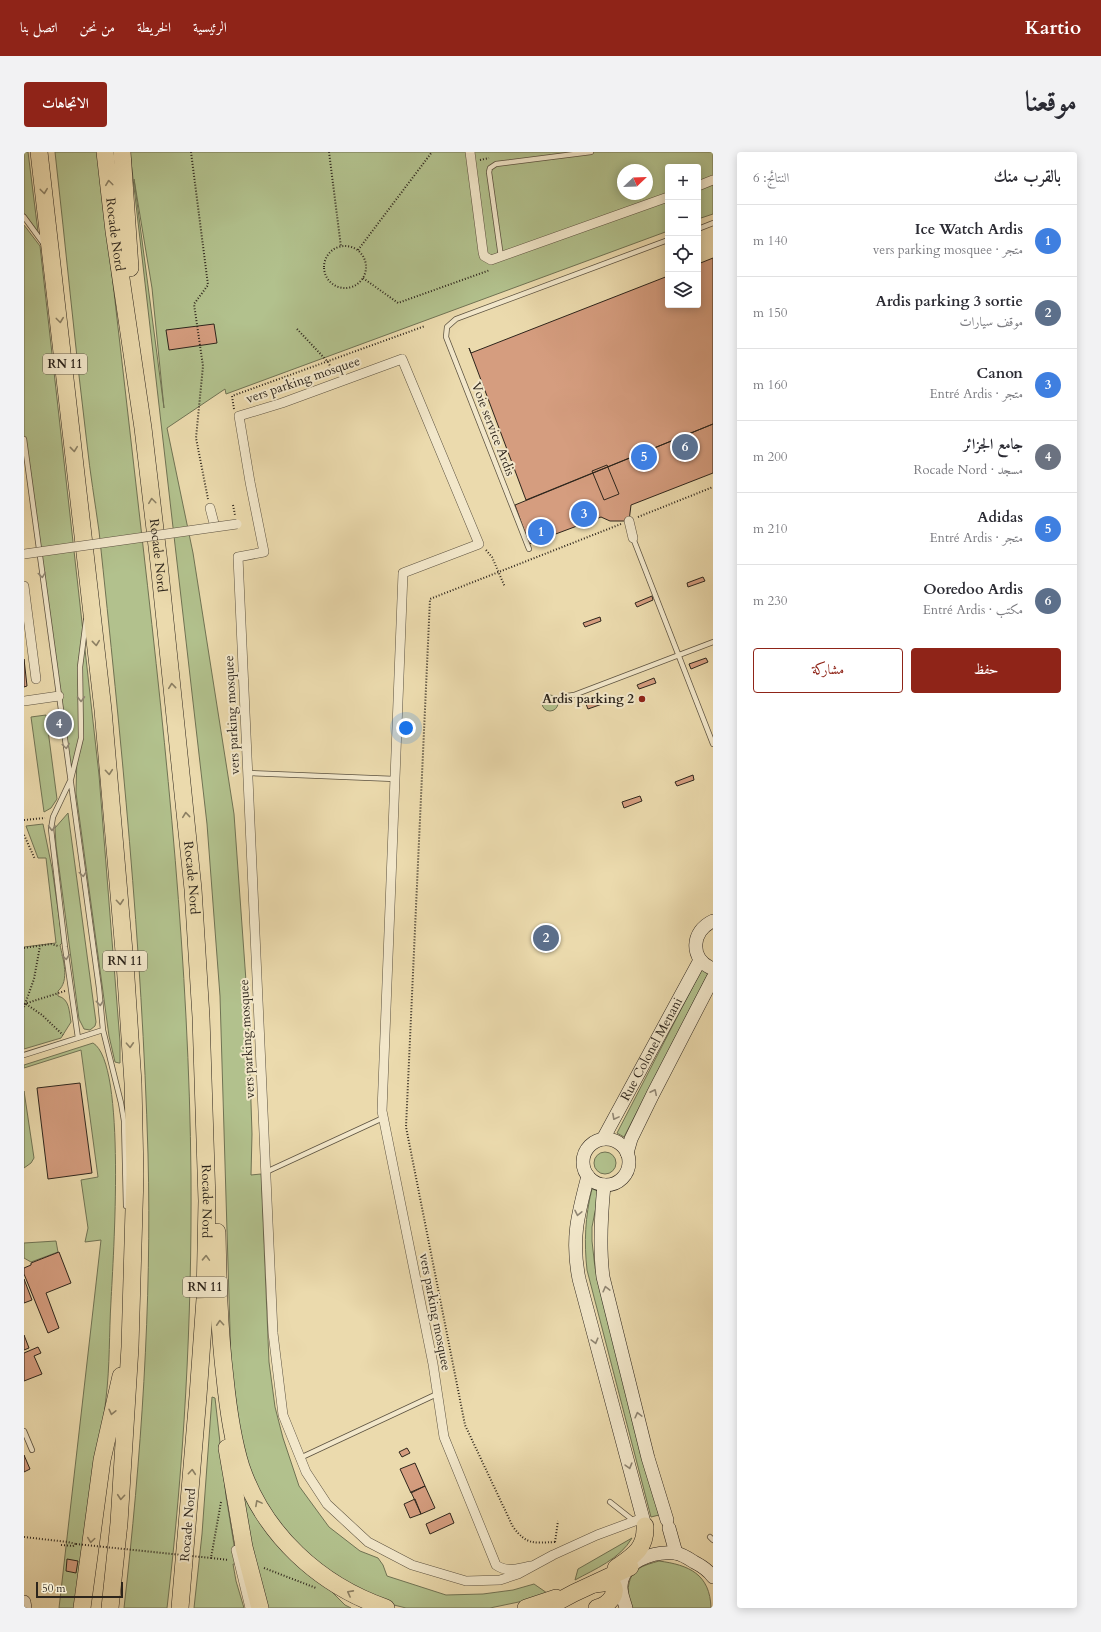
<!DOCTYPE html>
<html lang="ar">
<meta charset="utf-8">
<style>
:root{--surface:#fff;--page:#f2f2f3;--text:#2b2b33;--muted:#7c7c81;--line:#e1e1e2;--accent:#8f2418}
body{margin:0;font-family:Cardo,Amiri,serif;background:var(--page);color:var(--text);direction:rtl}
.controls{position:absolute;right:12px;top:12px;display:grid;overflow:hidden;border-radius:4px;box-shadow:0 2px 10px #0003}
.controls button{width:36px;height:36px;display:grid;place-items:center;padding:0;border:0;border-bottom:1px solid var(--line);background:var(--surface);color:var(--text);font:20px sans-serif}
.compass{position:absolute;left:593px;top:12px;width:36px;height:36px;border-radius:50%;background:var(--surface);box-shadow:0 2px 10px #0003;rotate:67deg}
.scale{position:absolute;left:12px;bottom:10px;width:87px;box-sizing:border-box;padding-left:4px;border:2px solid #2d251c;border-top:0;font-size:11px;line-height:14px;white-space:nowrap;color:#2d251c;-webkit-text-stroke:3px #f2e7ca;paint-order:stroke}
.you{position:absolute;left:382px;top:576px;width:14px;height:14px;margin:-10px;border:3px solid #fff;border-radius:50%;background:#1a73e8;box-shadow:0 0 0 6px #1a73e833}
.badge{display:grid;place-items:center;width:26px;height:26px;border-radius:50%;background:var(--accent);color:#fff;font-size:13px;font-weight:700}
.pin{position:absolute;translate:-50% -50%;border:2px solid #fff;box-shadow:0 1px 4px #0006}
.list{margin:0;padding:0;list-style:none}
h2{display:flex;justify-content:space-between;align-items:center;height:52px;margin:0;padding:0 16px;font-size:17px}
h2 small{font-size:13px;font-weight:400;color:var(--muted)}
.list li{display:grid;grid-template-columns:26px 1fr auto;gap:12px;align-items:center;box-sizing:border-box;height:72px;padding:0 16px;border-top:1px solid var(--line)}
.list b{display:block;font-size:15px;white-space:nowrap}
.list p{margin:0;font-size:13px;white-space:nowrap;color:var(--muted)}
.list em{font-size:13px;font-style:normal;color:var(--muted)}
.actions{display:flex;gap:8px;padding:12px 16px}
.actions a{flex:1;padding:9px 0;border:1px solid var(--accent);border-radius:4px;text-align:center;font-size:14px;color:var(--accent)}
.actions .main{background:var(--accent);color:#fff}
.icon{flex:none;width:22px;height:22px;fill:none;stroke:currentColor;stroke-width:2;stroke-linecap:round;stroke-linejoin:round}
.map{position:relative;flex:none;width:689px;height:1456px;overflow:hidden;direction:ltr;border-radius:4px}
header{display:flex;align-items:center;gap:24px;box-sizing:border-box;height:56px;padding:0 20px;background:var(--accent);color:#fff}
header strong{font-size:19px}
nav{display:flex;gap:22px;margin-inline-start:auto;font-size:14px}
.intro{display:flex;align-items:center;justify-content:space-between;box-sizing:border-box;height:96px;padding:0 24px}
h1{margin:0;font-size:28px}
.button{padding:10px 18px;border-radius:4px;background:var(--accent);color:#fff;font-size:14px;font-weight:700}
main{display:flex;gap:24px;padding:0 24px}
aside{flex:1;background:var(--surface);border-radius:4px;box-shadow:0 2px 10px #0003}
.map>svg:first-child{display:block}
.green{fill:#b2c18d;stroke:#707354;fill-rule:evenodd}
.building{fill:#d59d7f;stroke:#2d251c}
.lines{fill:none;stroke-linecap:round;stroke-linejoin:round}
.lane-casing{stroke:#5c5240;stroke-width:6}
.street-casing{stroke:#5c5240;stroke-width:10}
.secondary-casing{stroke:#2d251c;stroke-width:14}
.highway-casing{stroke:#2d251c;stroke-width:18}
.path{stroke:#2d251c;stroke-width:2;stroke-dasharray:1 2;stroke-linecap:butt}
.lane{stroke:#f2e7ca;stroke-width:4.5}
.street{stroke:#f2e7ca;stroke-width:9}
.secondary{stroke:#f2e7ca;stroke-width:13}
.highway{stroke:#ebdaad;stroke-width:17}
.street-bridge-casing{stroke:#5c5240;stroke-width:10;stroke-linecap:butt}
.path-bridge{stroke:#2d251c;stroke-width:2;stroke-dasharray:1 2;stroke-linecap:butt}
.street-bridge{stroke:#f2e7ca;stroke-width:9}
.oneway{stroke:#8c8064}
.oneway2{stroke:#908673}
.poi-dot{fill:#8f2418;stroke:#f2e7ca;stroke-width:1.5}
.labels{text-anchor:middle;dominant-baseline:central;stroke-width:4;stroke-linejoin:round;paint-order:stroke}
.shield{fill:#f2e7ca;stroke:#685f50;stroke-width:1}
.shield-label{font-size:12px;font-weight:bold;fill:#2d251c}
.street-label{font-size:13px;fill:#2d251c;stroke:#f2e7ca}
.poi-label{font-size:13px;font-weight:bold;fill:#2d251c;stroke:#f2e7ca;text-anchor:end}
</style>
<header>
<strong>Kartio</strong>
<nav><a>الرئيسية</a><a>الخريطة</a><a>من نحن</a><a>اتصل بنا</a></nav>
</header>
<div class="intro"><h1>موقعنا</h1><a class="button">الاتجاهات</a></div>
<main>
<aside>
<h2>بالقرب منك<small>النتائج: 6</small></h2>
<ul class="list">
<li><span class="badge" style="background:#3f7fe0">1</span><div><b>Ice Watch Ardis</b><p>متجر · vers parking mosquee</p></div><em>140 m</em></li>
<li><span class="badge" style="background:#5c6f8a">2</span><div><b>Ardis parking 3 sortie</b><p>موقف سيارات</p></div><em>150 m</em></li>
<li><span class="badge" style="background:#3f7fe0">3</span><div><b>Canon</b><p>متجر · Entré Ardis</p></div><em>160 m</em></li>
<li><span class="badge" style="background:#6b7280">4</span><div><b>جامع الجزائر</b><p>مسجد · Rocade Nord</p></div><em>200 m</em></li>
<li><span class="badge" style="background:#3f7fe0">5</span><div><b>Adidas</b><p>متجر · Entré Ardis</p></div><em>210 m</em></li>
<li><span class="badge" style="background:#5c6f8a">6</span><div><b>Ooredoo Ardis</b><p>مكتب · Entré Ardis</p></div><em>230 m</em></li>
</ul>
<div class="actions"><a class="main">حفظ</a><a>مشاركة</a></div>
</aside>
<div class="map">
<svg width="689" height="1456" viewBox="0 0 689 1456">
<rect width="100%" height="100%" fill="#ebdaad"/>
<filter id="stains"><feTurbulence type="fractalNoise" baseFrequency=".005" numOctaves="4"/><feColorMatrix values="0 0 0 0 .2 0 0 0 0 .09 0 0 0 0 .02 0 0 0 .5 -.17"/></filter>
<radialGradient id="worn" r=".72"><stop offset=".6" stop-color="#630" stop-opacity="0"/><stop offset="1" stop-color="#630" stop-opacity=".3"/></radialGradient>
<!-- green -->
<path class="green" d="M0,0H4L14,80L0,61Z
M31,0H74C89,131 104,263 119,394C143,603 165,813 167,1024C168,1168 160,1312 143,1456H100C117,1307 128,1152 124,1002C118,793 97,586 75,379C71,350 66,321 63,292C51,195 42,97 31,0Z
M106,0H689V62L674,67V15H644V79L202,242L201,237L143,276L169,401L210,662L224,857L228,982L227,1023L237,1022L245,1210L251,1255L259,1286L275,1334L305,1375L336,1399L354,1406L359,1413L363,1424L422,1443L459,1442L489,1438L510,1432L523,1441L509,1447L466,1456H382L362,1451L321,1432L274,1396L246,1360L225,1318L217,1288L207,1212L196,844L183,672ZM599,18H623V42H599ZM110,27L128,136L140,256Z
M0,73L16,94L75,623L96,890V911H95L91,910L85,884L52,641L53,603L47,627L0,287Z
M518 551a8 8 0 1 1 16 0a8 8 0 1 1-16 0Z
M22,563L33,647L27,656L20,660L7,565Z
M44,661L72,870L71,874L66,878L60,877L55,867L32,693L31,676Z
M19,672L28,716L38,786V791L36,793C39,807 46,829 34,839V844C46,847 45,860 47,870L37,886L0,897V795L32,791L22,706H14L2,674Z
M678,817L685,820L600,985L593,981Z
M69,891C103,911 89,1108 87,1149C85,1181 86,1214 82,1246C75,1316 64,1386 55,1456H35L77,1088L61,1090L64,1076L57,1028L74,1025L57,898L0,916V913Z
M0,939L10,1006L7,1011L0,1016Z
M570 1011a11 11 0 1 1 22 0a11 11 0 1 1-22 0Z
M568,1037L575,1039L568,1075V1089L571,1116L635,1363L627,1365L563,1118C560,1091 561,1064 568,1037Z
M32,1089L34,1100L7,1110L0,1106V1091Z
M188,1245L191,1246L202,1344L212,1405V1412H209L212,1429L220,1456H170L178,1382Z
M214,1325L301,1433L321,1453L327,1456H243L232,1420Z
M608,1386C596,1407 571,1417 551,1428L554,1417Z
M635,1409C665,1413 686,1422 687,1456H609C602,1446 602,1425 614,1417C620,1413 628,1411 635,1409Z"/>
<!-- building -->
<path class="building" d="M689,106V272L502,348L445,196L447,201L644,124V153H674V112Z
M190,172L193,191L145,198L142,178Z
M689,272V321L607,353L605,369H586L577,365L505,392L491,353Z
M583,313L595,342L580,348L568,319Z
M679,425L681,429L664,435L663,431Z
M628,444L629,448L613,455L611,451Z
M576,465L577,469L561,475L559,471Z
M682,506L684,510L667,517L665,512Z
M0,507L3,534L0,535Z
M630,526L632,531L615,537L613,533Z
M579,546L581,551L564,557L562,552Z
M669,623L670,628L653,634L651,630Z
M616,644L618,649L600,656L598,650Z
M56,931L68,1021L24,1027L13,936Z
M35,1100L47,1131L22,1141L35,1176L24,1181L0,1122V1116L7,1113V1111Z
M0,1127L8,1148L0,1151Z
M0,1183L5,1196L0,1198Z
M14,1195L17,1201L10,1204L18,1222L0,1229V1201Z
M383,1296L386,1301L378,1305L375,1300Z
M0,1303L6,1317L0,1320Z
M391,1311L401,1334L387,1341L376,1317Z
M401,1334L411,1356L397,1362L387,1340Z
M391,1347L397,1362L386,1366L380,1352Z
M426,1361L430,1371L406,1382L402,1372Z
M43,1407L54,1409L52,1421L42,1419Z"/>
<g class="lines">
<!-- lane casing -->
<g class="lane-casing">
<path id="lane" d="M0,65L19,91
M674,77L689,71
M477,105L465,20L466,16L472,12L567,0
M0,287L75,836L79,878L97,951L100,969L102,1054
M609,386L689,592
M505,397L422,185L423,175L432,167L644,88
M543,544L550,543L689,490
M224,621L371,627
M54,886L41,795L27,677L29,665L47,627L57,586L56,515L62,468
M0,903L79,878
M242,1020L359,966
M0,1279L8,1298
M276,1306L413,1242
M586,1350L610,1369
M686,1385L689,1388"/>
</g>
<!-- street casing -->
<g class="street-casing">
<path id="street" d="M446,0L459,100L460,104L467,108L644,45
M674,34L689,28
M186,356L191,375
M605,369L609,386
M0,434L12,527
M0,549L35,544
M212,1398L226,1456
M507,1414C495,1416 483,1421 472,1413L420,1285L409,1212L358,959L379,421L455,392L378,207L258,251L215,264L226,330L240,400L214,405L249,1181L259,1263L282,1320L303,1352L344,1390L388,1413L442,1429L476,1428L494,1422L529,1403L573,1383L619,1366"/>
</g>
<!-- secondary casing -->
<g class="secondary-casing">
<g id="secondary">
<path d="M689,769C667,779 665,807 689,817"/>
<path id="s1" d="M579,987L676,808"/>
<circle cx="582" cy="1010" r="23"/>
<path d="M603,1001L607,987L629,942L689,826"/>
<path d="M564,1024C554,1062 547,1087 555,1127L621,1374"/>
<path d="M580,1033C577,1064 575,1094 579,1125L624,1306L643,1368"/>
<path d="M645,1376L652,1401"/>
<path d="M0,1450L1,1456"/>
<path d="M602,1456C600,1449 597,1442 597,1435C598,1409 629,1399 651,1401C658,1402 664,1406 670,1410C678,1414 684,1418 689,1425"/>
</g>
</g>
<!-- highway casing -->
<g class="highway-casing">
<g id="highway">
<path d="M15,0L79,558L101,811L109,931L111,1023L106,1195L95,1371L86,1456"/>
<path id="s2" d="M81,0L90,79L119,276L135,411L169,737L177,865L183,1049L181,1147L174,1244L156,1456"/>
<path d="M98,0L106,116"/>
<path d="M193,1080C194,1129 195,1177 201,1226C204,1256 208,1286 217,1315C240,1382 295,1433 362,1456"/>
<path d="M203,1296L220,1395L236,1456"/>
<path d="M592,1416C609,1404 622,1397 621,1374"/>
<path d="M571,1432L586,1430C597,1440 585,1453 573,1456"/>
<path d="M58,1456L78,1308L97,1224"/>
<path d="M502,1456L532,1446"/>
<path d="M522,1456L550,1441L606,1415"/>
</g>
</g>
<!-- path -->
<path class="path" d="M167,0L184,133L170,152L179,214L172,286L184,347
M305,0L317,95
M456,8L465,6
M300 115a21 21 0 1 1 42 0a21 21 0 1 1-42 0Z
M334,98L408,0
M339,126L374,151L466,118
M273,177L304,210L310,222
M210,257L208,244L401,174
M209,353L211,363
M614,365L689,335
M462,398L468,405L481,435
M0,668L21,666
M0,683L11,707
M0,796L27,792L34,794
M0,852L41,839
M2,852L18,863L39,883
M0,855L10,827L16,794
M197,1350L187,1406L205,1408
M0,1385L44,1390L52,1392
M531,1390C509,1391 503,1393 489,1375L441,1273L382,975L406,447L597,372
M531,1390L534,1369
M37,1393L49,1394L52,1392
M240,1416L292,1436"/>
<!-- lane -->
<use href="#lane" class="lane"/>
<!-- street -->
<use href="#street" class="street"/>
<!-- secondary -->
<use href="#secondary" class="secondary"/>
<!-- highway -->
<use href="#highway" class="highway"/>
<!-- street-bridge casing -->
<g class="street-bridge-casing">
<path id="street-bridge" d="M0,402L213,372"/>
</g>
<!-- path-bridge -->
<path class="path-bridge" d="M52,1392L187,1406"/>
<!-- street-bridge -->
<use href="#street-bridge" class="street-bridge"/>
</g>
<!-- one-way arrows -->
<defs><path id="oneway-chevron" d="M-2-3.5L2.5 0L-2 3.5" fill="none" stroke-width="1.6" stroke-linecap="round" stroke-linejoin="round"/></defs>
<g class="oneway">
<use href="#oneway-chevron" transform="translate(85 31) rotate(-97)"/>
<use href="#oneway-chevron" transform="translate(20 39) rotate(83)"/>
<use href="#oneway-chevron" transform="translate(36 168) rotate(83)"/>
<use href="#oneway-chevron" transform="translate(50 297) rotate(84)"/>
<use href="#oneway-chevron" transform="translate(128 349) rotate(-97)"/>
<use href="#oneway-chevron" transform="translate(72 491) rotate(84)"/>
<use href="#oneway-chevron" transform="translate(148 534) rotate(-96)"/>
<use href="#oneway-chevron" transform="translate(85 620) rotate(85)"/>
<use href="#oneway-chevron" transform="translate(162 663) rotate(-96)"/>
<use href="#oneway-chevron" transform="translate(96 750) rotate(85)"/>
<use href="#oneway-chevron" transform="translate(106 893) rotate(87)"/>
<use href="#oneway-chevron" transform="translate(182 1106) rotate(-88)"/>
<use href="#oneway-chevron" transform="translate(196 1171) rotate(-94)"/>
<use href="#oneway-chevron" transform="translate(88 1260) rotate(103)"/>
<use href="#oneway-chevron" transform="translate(168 1320) rotate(-85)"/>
<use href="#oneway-chevron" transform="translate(97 1345) rotate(95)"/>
<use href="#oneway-chevron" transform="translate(234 1351) rotate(-118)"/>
<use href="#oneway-chevron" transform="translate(67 1388) rotate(98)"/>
<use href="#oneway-chevron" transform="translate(326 1441) rotate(-152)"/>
</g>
<g class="oneway2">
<use href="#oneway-chevron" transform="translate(18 423) rotate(82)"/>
<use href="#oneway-chevron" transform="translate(57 547) rotate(89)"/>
<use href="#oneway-chevron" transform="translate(42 594) rotate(82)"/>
<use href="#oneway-chevron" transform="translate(28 676) rotate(91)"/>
<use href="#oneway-chevron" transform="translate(59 722) rotate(82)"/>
<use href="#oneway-chevron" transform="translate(42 805) rotate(82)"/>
<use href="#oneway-chevron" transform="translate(76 851) rotate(84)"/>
<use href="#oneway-chevron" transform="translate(630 940) rotate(-64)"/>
<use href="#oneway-chevron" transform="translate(591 965) rotate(118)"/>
<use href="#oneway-chevron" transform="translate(554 1061) rotate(102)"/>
<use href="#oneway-chevron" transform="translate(582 1137) rotate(-104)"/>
<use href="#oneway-chevron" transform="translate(571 1189) rotate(75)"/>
<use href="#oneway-chevron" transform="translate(614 1263) rotate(-104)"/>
<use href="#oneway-chevron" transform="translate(605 1314) rotate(74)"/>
</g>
<!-- markers -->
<circle class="poi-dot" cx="618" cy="547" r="4"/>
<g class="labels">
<!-- shield labels -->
<g class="shield">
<rect x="19" y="202" width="44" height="20" rx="3"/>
<rect x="79" y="799" width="44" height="20" rx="3"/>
<rect x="159" y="1125" width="44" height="20" rx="3"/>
</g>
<g class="shield-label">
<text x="41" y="212">RN 11</text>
<text x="101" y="809">RN 11</text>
<text x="181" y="1135">RN 11</text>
</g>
<!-- street labels -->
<g class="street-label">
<text stroke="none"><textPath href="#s2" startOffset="83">Rocade Nord</textPath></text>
<text transform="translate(279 228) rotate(-19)">vers parking mosquee</text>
<text transform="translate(469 277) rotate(69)">Voie service Ardis</text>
<text stroke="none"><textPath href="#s2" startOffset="407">Rocade Nord</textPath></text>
<text transform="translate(208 563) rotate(-93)">vers parking mosquee</text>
<text stroke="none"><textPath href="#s2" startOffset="731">Rocade Nord</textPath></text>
<text transform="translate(223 887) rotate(-93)">vers parking mosquee</text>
<text stroke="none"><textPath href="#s1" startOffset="102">Rue Colonel Menani</textPath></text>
<text stroke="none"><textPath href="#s2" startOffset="1055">Rocade Nord</textPath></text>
<text transform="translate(411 1160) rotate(79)">vers parking mosquee</text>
<text transform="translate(164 1373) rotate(-85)">Rocade Nord</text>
</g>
<!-- poi labels -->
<g class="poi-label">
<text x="610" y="547">Ardis parking 2</text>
</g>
</g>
<rect width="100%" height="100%" filter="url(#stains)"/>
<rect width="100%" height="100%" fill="url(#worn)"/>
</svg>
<div class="controls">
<button>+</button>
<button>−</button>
<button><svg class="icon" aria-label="locate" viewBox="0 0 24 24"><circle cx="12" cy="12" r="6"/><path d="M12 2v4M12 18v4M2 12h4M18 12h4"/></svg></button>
<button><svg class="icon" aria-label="layers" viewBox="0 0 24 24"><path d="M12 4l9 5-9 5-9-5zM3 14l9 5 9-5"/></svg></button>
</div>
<svg class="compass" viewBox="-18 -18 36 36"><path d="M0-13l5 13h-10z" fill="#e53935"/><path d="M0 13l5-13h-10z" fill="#7c7c81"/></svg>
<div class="scale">50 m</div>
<div class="you"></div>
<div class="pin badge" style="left:517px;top:380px;background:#3f7fe0">1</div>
<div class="pin badge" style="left:522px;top:786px;background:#5c6f8a">2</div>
<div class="pin badge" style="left:560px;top:362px;background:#3f7fe0">3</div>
<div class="pin badge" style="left:35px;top:572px;background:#6b7280">4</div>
<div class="pin badge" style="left:620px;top:305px;background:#3f7fe0">5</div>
<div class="pin badge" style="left:661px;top:295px;background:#5c6f8a">6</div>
</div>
</main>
